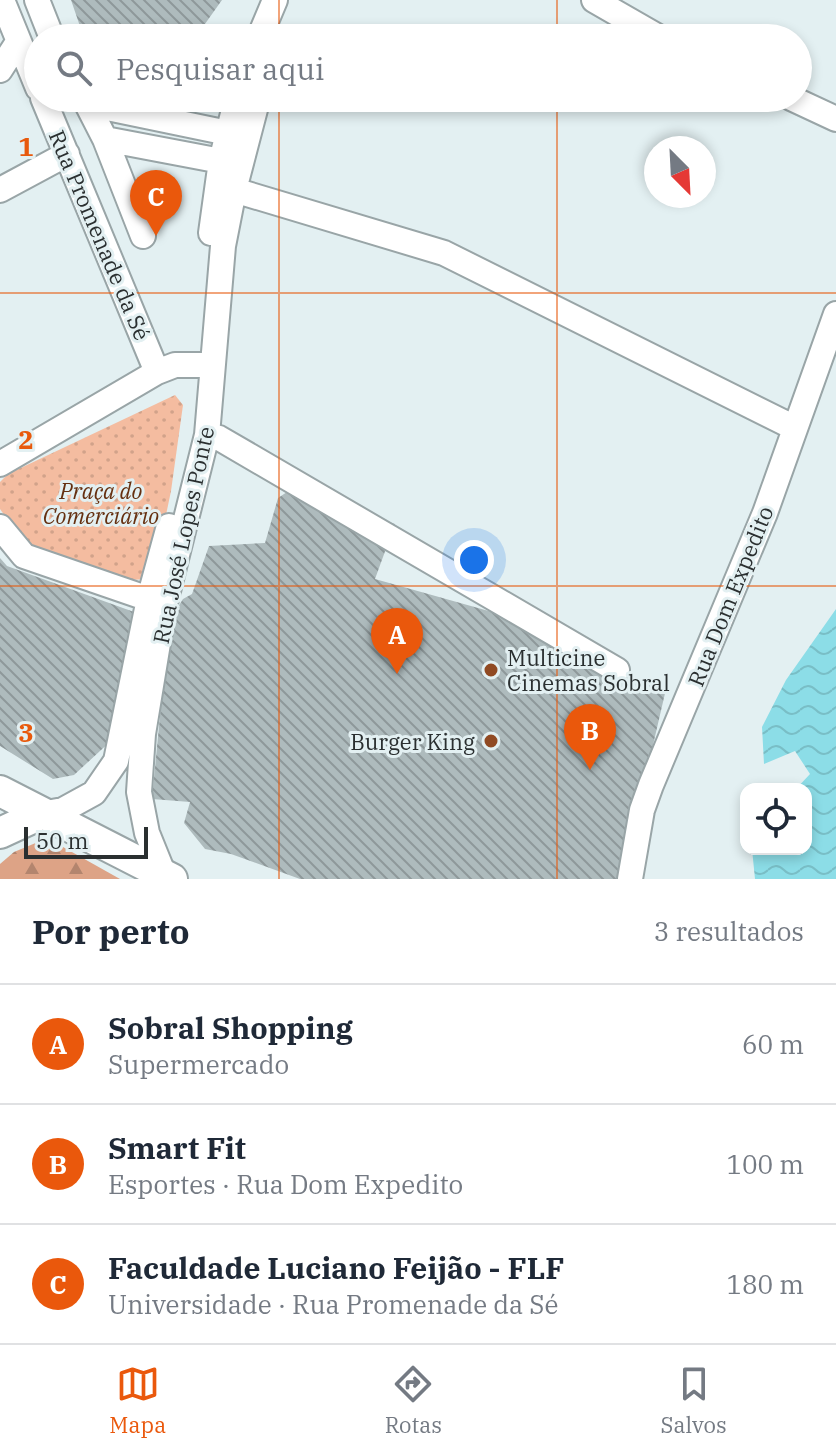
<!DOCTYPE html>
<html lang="pt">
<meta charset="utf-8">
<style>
:root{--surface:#fff;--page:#f6f6f7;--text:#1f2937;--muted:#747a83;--line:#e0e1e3;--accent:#ea580c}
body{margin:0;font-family:"IBM Plex Serif",serif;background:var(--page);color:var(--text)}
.controls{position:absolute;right:24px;bottom:24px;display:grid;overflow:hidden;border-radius:16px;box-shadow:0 4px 12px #0003}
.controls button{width:72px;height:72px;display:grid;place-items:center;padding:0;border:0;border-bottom:2px solid var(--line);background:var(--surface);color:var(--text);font:40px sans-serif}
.compass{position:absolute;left:644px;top:136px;width:72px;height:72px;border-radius:50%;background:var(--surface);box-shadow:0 4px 12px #0003;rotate:156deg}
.scale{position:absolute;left:24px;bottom:20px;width:124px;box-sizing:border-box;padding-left:8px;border:4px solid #2a2f30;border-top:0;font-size:22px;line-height:28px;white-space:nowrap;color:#2a2f30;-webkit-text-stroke:6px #e3f0f2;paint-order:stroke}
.you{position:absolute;left:474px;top:560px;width:28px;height:28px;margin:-20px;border:6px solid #fff;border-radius:50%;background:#1a73e8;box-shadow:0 0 0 12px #1a73e833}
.badge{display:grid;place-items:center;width:52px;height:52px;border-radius:50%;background:var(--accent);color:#fff;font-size:26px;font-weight:700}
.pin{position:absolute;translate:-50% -66px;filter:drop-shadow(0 2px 4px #0008)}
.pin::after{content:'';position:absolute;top:42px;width:28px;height:24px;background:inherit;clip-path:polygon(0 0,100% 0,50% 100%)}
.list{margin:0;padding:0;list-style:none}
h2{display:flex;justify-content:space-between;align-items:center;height:104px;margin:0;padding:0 32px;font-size:34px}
h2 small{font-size:26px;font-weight:400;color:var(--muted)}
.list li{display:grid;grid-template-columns:52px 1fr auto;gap:24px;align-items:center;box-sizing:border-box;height:120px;padding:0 32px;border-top:2px solid var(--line)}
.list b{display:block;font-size:30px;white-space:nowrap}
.list p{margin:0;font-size:26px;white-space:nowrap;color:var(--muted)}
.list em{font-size:26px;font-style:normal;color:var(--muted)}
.icon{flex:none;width:44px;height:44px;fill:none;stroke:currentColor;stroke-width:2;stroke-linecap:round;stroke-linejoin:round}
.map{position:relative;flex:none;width:836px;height:879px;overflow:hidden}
.search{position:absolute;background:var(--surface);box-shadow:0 4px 12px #0003;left:24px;right:24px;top:24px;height:88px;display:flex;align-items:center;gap:20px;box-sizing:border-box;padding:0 28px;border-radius:44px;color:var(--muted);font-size:30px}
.sheet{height:464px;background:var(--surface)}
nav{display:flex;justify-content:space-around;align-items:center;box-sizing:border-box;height:112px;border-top:2px solid var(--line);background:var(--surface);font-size:22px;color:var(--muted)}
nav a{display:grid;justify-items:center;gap:4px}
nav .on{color:var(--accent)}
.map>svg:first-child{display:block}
.green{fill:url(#green-dots)}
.forest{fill:url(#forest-firs)}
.water{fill:url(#water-waves)}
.building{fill:url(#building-back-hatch)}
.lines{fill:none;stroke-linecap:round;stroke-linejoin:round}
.minor-casing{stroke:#99a5a7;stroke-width:28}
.major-casing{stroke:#99a5a7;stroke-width:34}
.minor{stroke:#fff;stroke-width:24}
.major{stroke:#fff;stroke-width:30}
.grid{fill:none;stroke:#e8590c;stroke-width:2;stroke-opacity:0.55}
.poi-dot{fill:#904a23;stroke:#e3f0f2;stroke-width:3}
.labels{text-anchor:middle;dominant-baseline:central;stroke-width:6;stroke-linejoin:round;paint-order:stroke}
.street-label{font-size:22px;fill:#2a2f30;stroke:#e3f0f2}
.park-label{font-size:22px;font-style:italic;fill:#653010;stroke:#e3f0f2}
.poi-label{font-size:22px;fill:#2a2f30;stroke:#e3f0f2;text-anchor:start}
.grid-label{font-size:26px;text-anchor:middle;font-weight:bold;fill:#e8590c;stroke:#e3f0f2;stroke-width:6;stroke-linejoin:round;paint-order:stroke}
</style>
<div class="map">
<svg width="836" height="879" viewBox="0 0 836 879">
<defs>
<pattern id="green-dots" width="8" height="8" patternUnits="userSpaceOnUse" patternTransform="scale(2)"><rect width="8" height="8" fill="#f4bca0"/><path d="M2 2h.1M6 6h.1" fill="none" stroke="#d1a28a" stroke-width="1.8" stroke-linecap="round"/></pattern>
<pattern id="forest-firs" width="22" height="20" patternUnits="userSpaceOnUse" patternTransform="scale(2)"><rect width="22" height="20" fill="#dda386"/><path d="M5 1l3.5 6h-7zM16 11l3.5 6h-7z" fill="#b3856e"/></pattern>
<pattern id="water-waves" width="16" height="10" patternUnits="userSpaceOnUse" patternTransform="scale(2)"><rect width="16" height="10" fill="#8cdde7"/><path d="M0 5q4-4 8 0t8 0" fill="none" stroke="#79bec6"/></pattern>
<pattern id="building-back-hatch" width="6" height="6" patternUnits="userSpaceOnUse" patternTransform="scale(2)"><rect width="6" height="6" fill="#aebbbd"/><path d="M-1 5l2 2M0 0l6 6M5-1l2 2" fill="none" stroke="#8e989a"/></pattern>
</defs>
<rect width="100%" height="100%" fill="#e3f0f2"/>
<!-- green -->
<path class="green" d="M175,395L183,405L171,491L155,568L147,579L131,580L44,554L21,539L0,509V482L8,474Z"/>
<!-- forest -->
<path class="forest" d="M38,842L63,847L120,879H0V864L14,852Z"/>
<!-- water -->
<path class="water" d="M836,609V879H755L752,849H806V789H796L810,774L795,751L764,764L762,727L786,680Z"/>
<!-- building -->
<path class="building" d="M71,0H222L195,38H84Z
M290,490L395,524L375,579L542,626L590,659L666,689L622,879H300L231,854L205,849L184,823L190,802L152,799L162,695L178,607L183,599L192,594L209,546L265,543L278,498Z
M0,558L7,566L134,612L113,739L74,775L53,779L0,746Z"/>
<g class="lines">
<!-- minor casing -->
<g class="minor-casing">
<path id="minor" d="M2,0L38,88
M37,0L52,38
M594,0L660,38
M259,38L275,0
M0,70L18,42
M43,98L157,372
M84,98L105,139L143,236
M791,98L836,119
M88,104L228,133
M105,139L221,161
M0,190L67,154
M234,190L444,253L795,428
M211,233L221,161L237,98
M207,435L219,438L617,670
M0,464L157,372L175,365H212
M0,527L24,556L149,599
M41,814L63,810L94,793L116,761L149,599L169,526
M164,875L147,833L139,792L143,734L164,607L207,435L223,246L234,190L258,98
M630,879L642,810L651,785L765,513L836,314"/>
</g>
<!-- major casing -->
<g class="major-casing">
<path id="major" d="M0,791L172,879
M0,833L41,814"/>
</g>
<!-- minor -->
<use href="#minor" class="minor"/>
<!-- major -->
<use href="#major" class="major"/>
</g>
<!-- grid -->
<path class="grid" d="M279,0V38M557,0V38M279,98V879M557,98V879M0,293H836M0,586H836"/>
<!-- markers -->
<g class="poi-dot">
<circle cx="491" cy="670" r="8"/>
<circle cx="491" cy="741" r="8"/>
</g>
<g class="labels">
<!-- street labels -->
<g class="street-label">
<text transform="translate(100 235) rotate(67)">Rua Promenade da Sé</text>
<text transform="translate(183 535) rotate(-78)">Rua José Lopes Ponte</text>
<text transform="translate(730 596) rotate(-68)">Rua Dom Expedito</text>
</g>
<!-- park labels -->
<g class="park-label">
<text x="101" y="490">Praça do<tspan x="101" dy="25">Comerciário</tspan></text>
</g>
<!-- poi labels -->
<g class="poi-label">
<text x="507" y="657">Multicine<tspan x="507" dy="25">Cinemas Sobral</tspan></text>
<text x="475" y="741" text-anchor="end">Burger King</text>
</g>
</g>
<g class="grid-label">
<text x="26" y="156">1</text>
<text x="26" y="449">2</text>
<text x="26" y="742">3</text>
</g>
</svg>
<div class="controls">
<button><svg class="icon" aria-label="locate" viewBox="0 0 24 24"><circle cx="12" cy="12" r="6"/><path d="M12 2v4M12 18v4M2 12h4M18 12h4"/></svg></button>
</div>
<svg class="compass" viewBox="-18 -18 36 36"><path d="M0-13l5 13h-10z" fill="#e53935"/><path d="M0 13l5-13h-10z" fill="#747a83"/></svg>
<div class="scale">50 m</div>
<div class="you"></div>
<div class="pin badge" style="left:397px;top:674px">A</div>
<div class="pin badge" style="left:590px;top:770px">B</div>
<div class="pin badge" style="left:156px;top:236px">C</div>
<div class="search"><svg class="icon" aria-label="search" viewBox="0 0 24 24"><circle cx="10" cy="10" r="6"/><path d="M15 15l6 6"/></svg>Pesquisar aqui</div>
</div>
<section class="sheet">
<h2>Por perto<small>3 resultados</small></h2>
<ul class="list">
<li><span class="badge">A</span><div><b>Sobral Shopping</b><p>Supermercado</p></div><em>60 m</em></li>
<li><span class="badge">B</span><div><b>Smart Fit</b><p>Esportes · Rua Dom Expedito</p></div><em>100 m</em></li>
<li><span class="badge">C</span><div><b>Faculdade Luciano Feijão - FLF</b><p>Universidade · Rua Promenade da Sé</p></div><em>180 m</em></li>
</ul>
</section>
<nav>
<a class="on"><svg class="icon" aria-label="map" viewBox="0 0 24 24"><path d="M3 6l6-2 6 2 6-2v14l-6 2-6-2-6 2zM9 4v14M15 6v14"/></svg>Mapa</a>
<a><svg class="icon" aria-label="directions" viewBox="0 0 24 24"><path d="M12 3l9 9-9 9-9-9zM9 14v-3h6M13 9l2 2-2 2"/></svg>Rotas</a>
<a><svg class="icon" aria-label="saved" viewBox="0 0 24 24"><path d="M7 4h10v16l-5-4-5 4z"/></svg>Salvos</a>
</nav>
